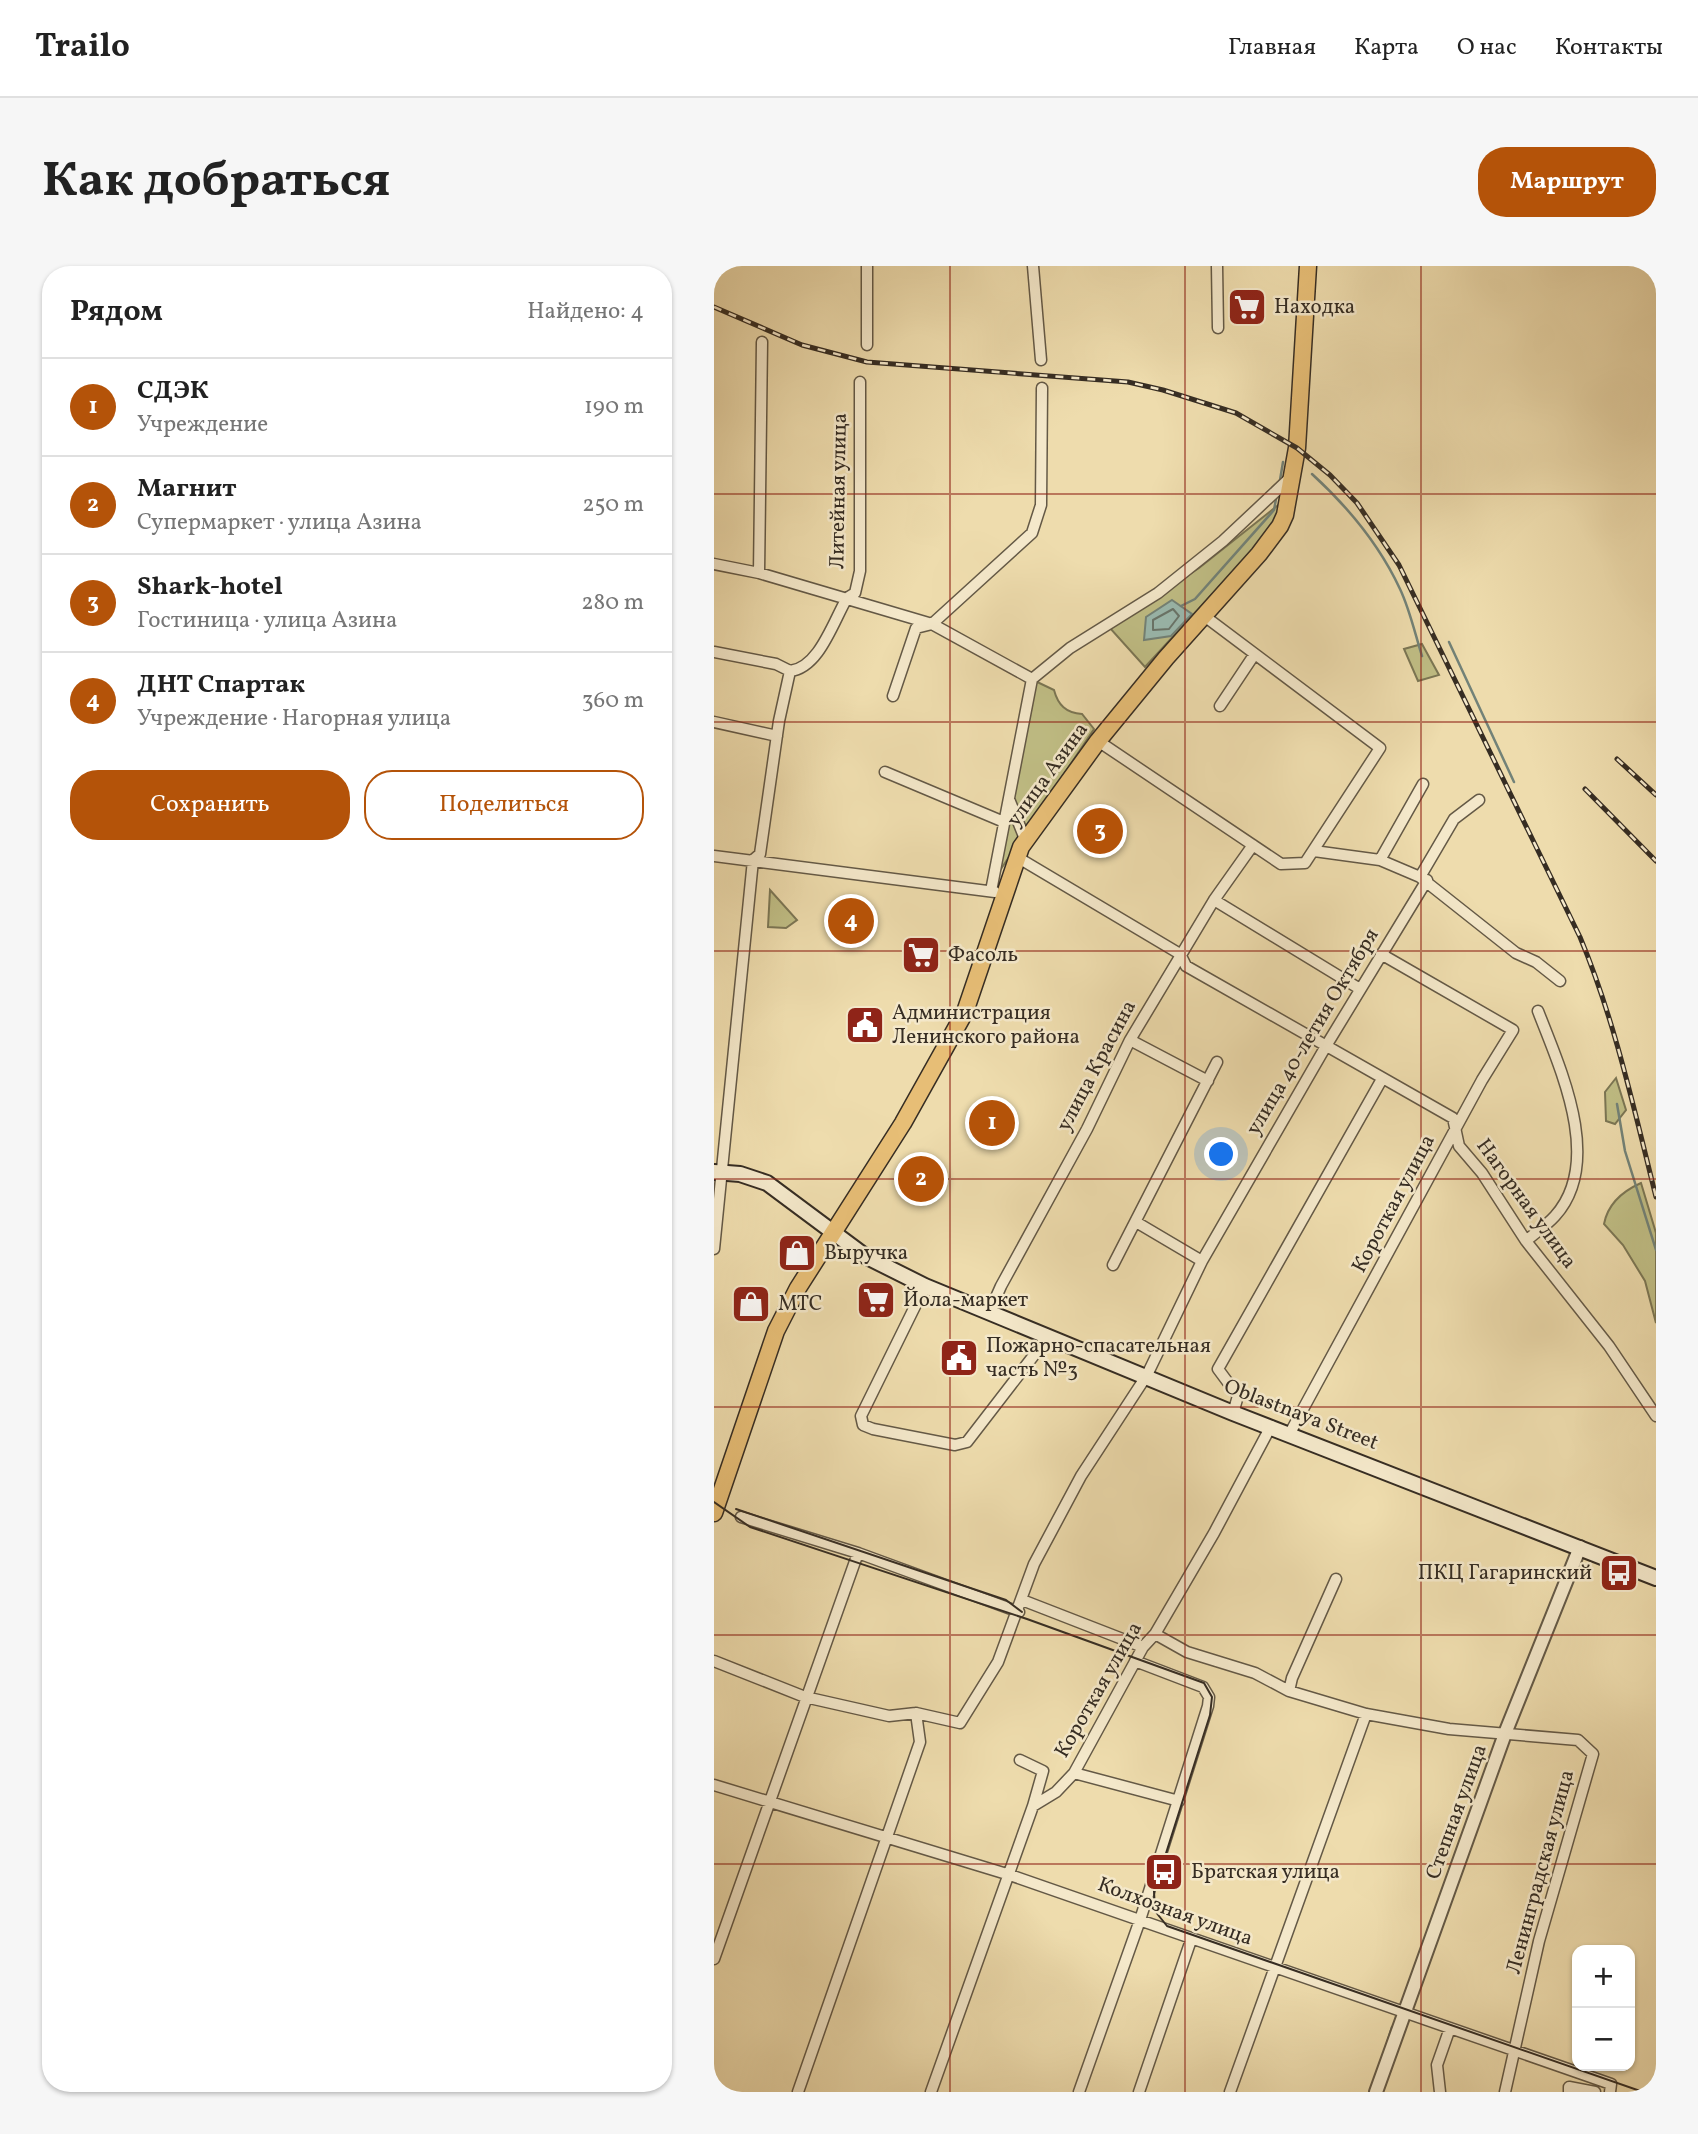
<!DOCTYPE html>
<html lang="ru">
<meta charset="utf-8">
<style>
:root{--surface:#fff;--page:#f6f6f6;--text:#222;--muted:#767676;--line:#e0e0e0;--accent:#b45309}
body{margin:0;font-family:Vollkorn,serif;background:var(--page);color:var(--text)}
.controls{position:absolute;right:21px;bottom:21px;display:grid;overflow:hidden;border-radius:14px;box-shadow:0 2px 5px #0004}
.controls button{width:63px;height:63px;display:grid;place-items:center;padding:0;border:0;border-bottom:2px solid var(--line);background:var(--surface);color:var(--text);font:35px sans-serif}
.you{position:absolute;left:508px;top:889px;width:24px;height:24px;margin:-18px;border:5px solid #fff;border-radius:50%;background:#1a73e8;box-shadow:0 0 0 10px #1a73e833}
.badge{display:grid;place-items:center;width:46px;height:46px;border-radius:50%;background:var(--accent);color:#fff;font-size:23px;font-weight:700}
.pin{position:absolute;translate:-50% -50%;border:4px solid #fff;box-shadow:0 2px 7px #0006}
.list{margin:0;padding:0;list-style:none}
h2{display:flex;justify-content:space-between;align-items:center;height:91px;margin:0;padding:0 28px;font-size:30px}
h2 small{font-size:23px;font-weight:400;color:var(--muted)}
.list li{display:grid;grid-template-columns:46px 1fr auto;gap:21px;align-items:center;box-sizing:border-box;height:98px;padding:0 28px;border-top:2px solid var(--line)}
.list b{display:block;font-size:26px;white-space:nowrap}
.list p{margin:0;font-size:23px;white-space:nowrap;color:var(--muted)}
.list em{font-size:23px;font-style:normal;color:var(--muted)}
.actions{display:flex;gap:14px;padding:21px 28px}
.actions a{flex:1;padding:16px 0;border:2px solid var(--accent);border-radius:28px;text-align:center;font-size:24px;color:var(--accent)}
.actions .main{background:var(--accent);color:#fff}
.map{position:relative;flex:none;width:942px;height:1826px;overflow:hidden;border-radius:28px}
header{display:flex;align-items:center;gap:42px;box-sizing:border-box;height:98px;padding:0 35px;background:var(--surface);border-bottom:2px solid var(--line)}
header strong{font-size:33px}
nav{display:flex;gap:38px;margin-inline-start:auto;font-size:24px}
.intro{display:flex;align-items:center;justify-content:space-between;box-sizing:border-box;height:168px;padding:0 42px}
h1{margin:0;font-size:49px}
.button{padding:18px 32px;border-radius:28px;background:var(--accent);color:#fff;font-size:24px;font-weight:700}
main{display:flex;gap:42px;padding:0 42px}
aside{flex:1;background:var(--surface);border-radius:28px;box-shadow:0 2px 5px #0004}
.map>svg:first-child{display:block}
.green{fill:#c0be85;stroke:#7b7654;stroke-width:2}
.water{fill:#9abab0;stroke:#728278;stroke-width:2}
.lines{fill:none;stroke-linecap:round;stroke-linejoin:round}
.shore{stroke:#68746a;stroke-width:2}
.stream{stroke:#728278;stroke-width:2.5}
.minor-casing{stroke:#645946;stroke-width:13}
.tertiary-casing{stroke:#645946;stroke-width:16}
.secondary-casing{stroke:#362d23;stroke-width:18}
.primary-casing{stroke:#362d23;stroke-width:19}
.minor{stroke:#f4e8ca;stroke-width:10}
.tertiary{stroke:#f4e8ca;stroke-width:12}
.secondary{stroke:#f4e8ca;stroke-width:14}
.primary{stroke:#e7be76;stroke-width:16}
.tram{stroke:#362d23;stroke-width:2}
.rail-casing{stroke:#362d23;stroke-width:5}
.rail{stroke:#f4e8ca;stroke-width:2.5;stroke-dasharray:8;stroke-linecap:butt}
.grid{fill:none;stroke:#8f2418;stroke-width:2;stroke-opacity:0.55}
.labels{text-anchor:middle;dominant-baseline:central;stroke-width:5;stroke-linejoin:round;paint-order:stroke}
.poi-label{font-size:21px;fill:#362d23;stroke:#f4e8ca;text-anchor:start}
.street-label{font-size:21px;fill:#362d23;stroke:#f4e8ca}
</style>
<header>
<strong>Trailo</strong>
<nav><a>Главная</a><a>Карта</a><a>О нас</a><a>Контакты</a></nav>
</header>
<div class="intro"><h1>Как добраться</h1><a class="button">Маршрут</a></div>
<main>
<aside>
<h2>Рядом<small>Найдено: 4</small></h2>
<ul class="list">
<li><span class="badge">1</span><div><b>СДЭК</b><p>Учреждение</p></div><em>190 m</em></li>
<li><span class="badge">2</span><div><b>Магнит</b><p>Супермаркет · улица Азина</p></div><em>250 m</em></li>
<li><span class="badge">3</span><div><b>Shark-hotel</b><p>Гостиница · улица Азина</p></div><em>280 m</em></li>
<li><span class="badge">4</span><div><b>ДНТ Спартак</b><p>Учреждение · Нагорная улица</p></div><em>360 m</em></li>
</ul>
<div class="actions"><a class="main">Сохранить</a><a>Поделиться</a></div>
</aside>
<div class="map">
<svg width="942" height="1826" viewBox="0 0 942 1826">
<rect width="100%" height="100%" fill="#eedcad"/>
<filter id="stains"><feTurbulence type="fractalNoise" baseFrequency=".00286" numOctaves="4"/><feColorMatrix values="0 0 0 0 .2 0 0 0 0 .09 0 0 0 0 .02 0 0 0 .5 -.17"/></filter>
<radialGradient id="worn" r=".72"><stop offset=".6" stop-color="#630" stop-opacity="0"/><stop offset="1" stop-color="#630" stop-opacity=".3"/></radialGradient>
<!-- green -->
<path class="green" d="M568,236L560,261L431,401L395,361L485,302Z
M708,378L725,409L704,415L690,383Z
M319,414L340,424C344,439 352,447 368,448L380,463L283,609Z
M56,624L83,654L72,662L54,661Z
M902,812L912,844L901,858L892,855L891,826Z
M927,917L942,967V1057L931,1015L909,979L890,958C894,937 909,925 927,917Z"/>
<!-- water -->
<path class="water" d="M458,334L478,348L457,370L430,374L432,351Z"/>
<g class="lines">
<!-- shore -->
<path class="shore" d="M459,343L465,350L455,363L439,364V354Z"/>
<!-- stream -->
<path class="stream" d="M598,208C633,240 666,280 686,323C696,344 701,368 708,390
M566,214L569,196
M467,340L481,333L560,244L562,233
M735,376L800,516
M903,838L911,885L942,984
M674,1774L678,1761"/>
<!-- minor casing -->
<g class="minor-casing">
<path id="minor" d="M153,0V79
M319,0L327,94
M503,0L504,62
M0,298L45,307L218,358L318,413
M45,307L48,76
M0,386L62,398L76,405
M179,430L202,362L218,358L318,267L327,239L328,122
M506,440L540,389
M0,456L63,470
M384,475L567,598L591,597L666,482L489,349
M171,506L290,556
M295,533L311,573
M600,585L666,594L706,611L802,687L822,696L846,715
M0,590L281,626
M303,591L466,688L472,700L739,852L745,880L768,907L812,975L895,1080L942,1150
M39,594L46,588L65,455L76,405C105,402 119,356 133,332L141,327L146,305V116
M666,594L709,518
M706,611L740,553L765,534
M277,625L318,413L356,382L444,327L509,275L577,211
M500,634L646,723
M416,774L494,815
M422,956L488,995
M812,975C821,967 833,959 841,950C890,896 846,802 824,745
M0,983L39,594
M399,999L503,796
M211,1020L147,1150L149,1159L159,1163L241,1179L253,1176L334,1071
M275,1047L287,1020L373,863L416,774L500,634L539,579
M519,1147L524,1130L504,1103L668,813
M576,1167L768,814L799,764L667,688
M27,1251L144,1287L305,1346
M308,1334L429,1381
M441,1368L473,1386L541,1407L575,1425L652,1448L735,1463L864,1474L879,1488L825,1675L791,1826
M0,1395L91,1431L175,1450L202,1447L246,1457L284,1396L320,1298L367,1210L433,1109L488,995L612,780L713,614
M575,1425L578,1412L622,1313
M306,1494L329,1505L319,1540
M360,1507L465,1535
M0,1519L296,1609L897,1818L896,1826
M0,1693L144,1287
M84,1826L206,1476L202,1447
M217,1826L319,1540L342,1526L360,1507L429,1381L441,1368L500,1267L557,1160
M365,1826L426,1654L494,1440L495,1431L489,1421L421,1395
M425,1826L477,1674
M516,1826L652,1448
M726,1826L723,1799L736,1762
M855,1826V1821L881,1826"/>
</g>
<!-- tertiary casing -->
<g class="tertiary-casing">
<path id="tertiary" d="M662,1826L792,1465L866,1281"/>
</g>
<!-- secondary casing -->
<g class="secondary-casing">
<path id="secondary" d="M0,906L26,908L53,917L151,990L211,1020L519,1147L942,1312"/>
</g>
<!-- primary casing -->
<g class="primary-casing">
<path id="primary" d="M0,1247L62,1065L84,1022L189,857L251,746L307,581L384,475L452,392L545,288L566,260L571,249L583,182L594,0"/>
</g>
<!-- minor -->
<use href="#minor" class="minor"/>
<!-- tertiary -->
<use href="#tertiary" class="tertiary"/>
<!-- secondary -->
<use href="#secondary" class="secondary"/>
<!-- primary -->
<use href="#primary" class="primary"/>
<!-- tram -->
<path class="tram" d="M0,1236L36,1261L313,1353L490,1417L498,1431L496,1449L440,1625L441,1645L453,1660L929,1826
M22,1243L292,1334L308,1346"/>
<!-- rail casing -->
<g class="rail-casing">
<path id="rail" d="M0,41L88,79L153,96L414,116L449,124L522,147L583,182L616,209L643,237L685,299L866,671C901,755 920,843 942,931
M903,493L942,529
M871,523L942,595"/>
</g>
<!-- rail -->
<use href="#rail" class="rail"/>
</g>
<!-- grid -->
<path class="grid" d="M236,0V1826M471,0V1826M707,0V1826M0,228H942M0,456H942M0,685H942M0,913H942M0,1141H942M0,1369H942M0,1598H942"/>
<!-- icons -->
<defs>
<g id="supermarket-square" transform="scale(2.0125)"><rect x="-9" y="-9" width="18" height="18" rx="4" fill="#8f2418" stroke="#f4e8ca"/><path d="M-6-5.5h2.5l.6 2H6L4.5 2H-2.5L-4.4-4H-6ZM-1.5 3.2a1.3 1.3 0 1 0 .1 0ZM3 3.2a1.3 1.3 0 1 0 .1 0Z" fill="#fff"/></g>
<g id="civic-square" transform="scale(2.0125)"><rect x="-9" y="-9" width="18" height="18" rx="4" fill="#8f2418" stroke="#f4e8ca"/><path d="M-.6-6.5H3V-4.5H.6V-3L4-1V1h2V6H-6V1h2V-1L-.6-3ZM-1.2 2.5V6h2.4V2.5Z" fill="#fff"/></g>
<g id="shop-square" transform="scale(2.0125)"><rect x="-9" y="-9" width="18" height="18" rx="4" fill="#8f2418" stroke="#f4e8ca"/><path d="M-5-2.5h2.3a2.7 3.5 0 0 1 5.4 0H5L5.5 6h-11ZM-1.5-2.5h3a1.5 2.3 0 0 0-3 0Z" fill="#fff"/></g>
<g id="bus-square" transform="scale(2.0125)"><rect x="-9" y="-9" width="18" height="18" rx="4" fill="#8f2418" stroke="#f4e8ca"/><path d="M-5-6H5V4H4V6H2V4H-2V6H-4V4H-5ZM-3.5-4V0h7V-4ZM-3.5 1.2v1.5H-2V1.2ZM2 1.2v1.5H3.5V1.2Z" fill="#fff"/></g>
</defs>
<g fill-rule="evenodd">
<use href="#supermarket-square" x="533" y="41"/>
<use href="#supermarket-square" x="207" y="689"/>
<use href="#civic-square" x="151" y="759"/>
<use href="#shop-square" x="83" y="987"/>
<use href="#supermarket-square" x="162" y="1034"/>
<use href="#shop-square" x="37" y="1038"/>
<use href="#civic-square" x="245" y="1092"/>
<use href="#bus-square" x="905" y="1307"/>
<use href="#bus-square" x="450" y="1606"/>
</g>
<g class="labels">
<!-- poi labels -->
<g class="poi-label">
<text x="560" y="41">Находка</text>
<text x="234" y="689">Фасоль</text>
<text x="178" y="747">Администрация<tspan x="178" dy="24">Ленинского района</tspan></text>
<text x="110" y="987">Выручка</text>
<text x="189" y="1034">Йола-маркет</text>
<text x="64" y="1038">МТС</text>
<text x="272" y="1080">Пожарно-спасательная<tspan x="272" dy="24">часть №3</tspan></text>
<text x="878" y="1307" text-anchor="end">ПКЦ Гагаринский</text>
<text x="477" y="1606">Братская улица</text>
</g>
<!-- street labels -->
<g class="street-label">
<text transform="translate(125 225) rotate(-89)">Литейная улица</text>
<text transform="translate(334 509) rotate(-54)">улица Азина</text>
<text transform="translate(599 766) rotate(-59)">улица 40-летия Октября</text>
<text transform="translate(383 800) rotate(-62)">улица Красина</text>
<text transform="translate(680 938) rotate(-62)">Короткая улица</text>
<text transform="translate(812 938) rotate(54)">Нагорная улица</text>
<text transform="translate(587 1149) rotate(21)">Oblastnaya Street</text>
<text transform="translate(385 1424) rotate(-60)">Короткая улица</text>
<text transform="translate(743 1546) rotate(-70)">Степная улица</text>
<text transform="translate(827 1606) rotate(-75)">Ленинградская улица</text>
<text transform="translate(461 1646) rotate(20)">Колхозная улица</text>
</g>
</g>
<rect width="100%" height="100%" filter="url(#stains)"/>
<rect width="100%" height="100%" fill="url(#worn)"/>
</svg>
<div class="controls">
<button>+</button>
<button>−</button>
</div>
<div class="you"></div>
<div class="pin badge" style="left:278px;top:857px">1</div>
<div class="pin badge" style="left:207px;top:913px">2</div>
<div class="pin badge" style="left:386px;top:565px">3</div>
<div class="pin badge" style="left:137px;top:655px">4</div>
</div>
</main>
